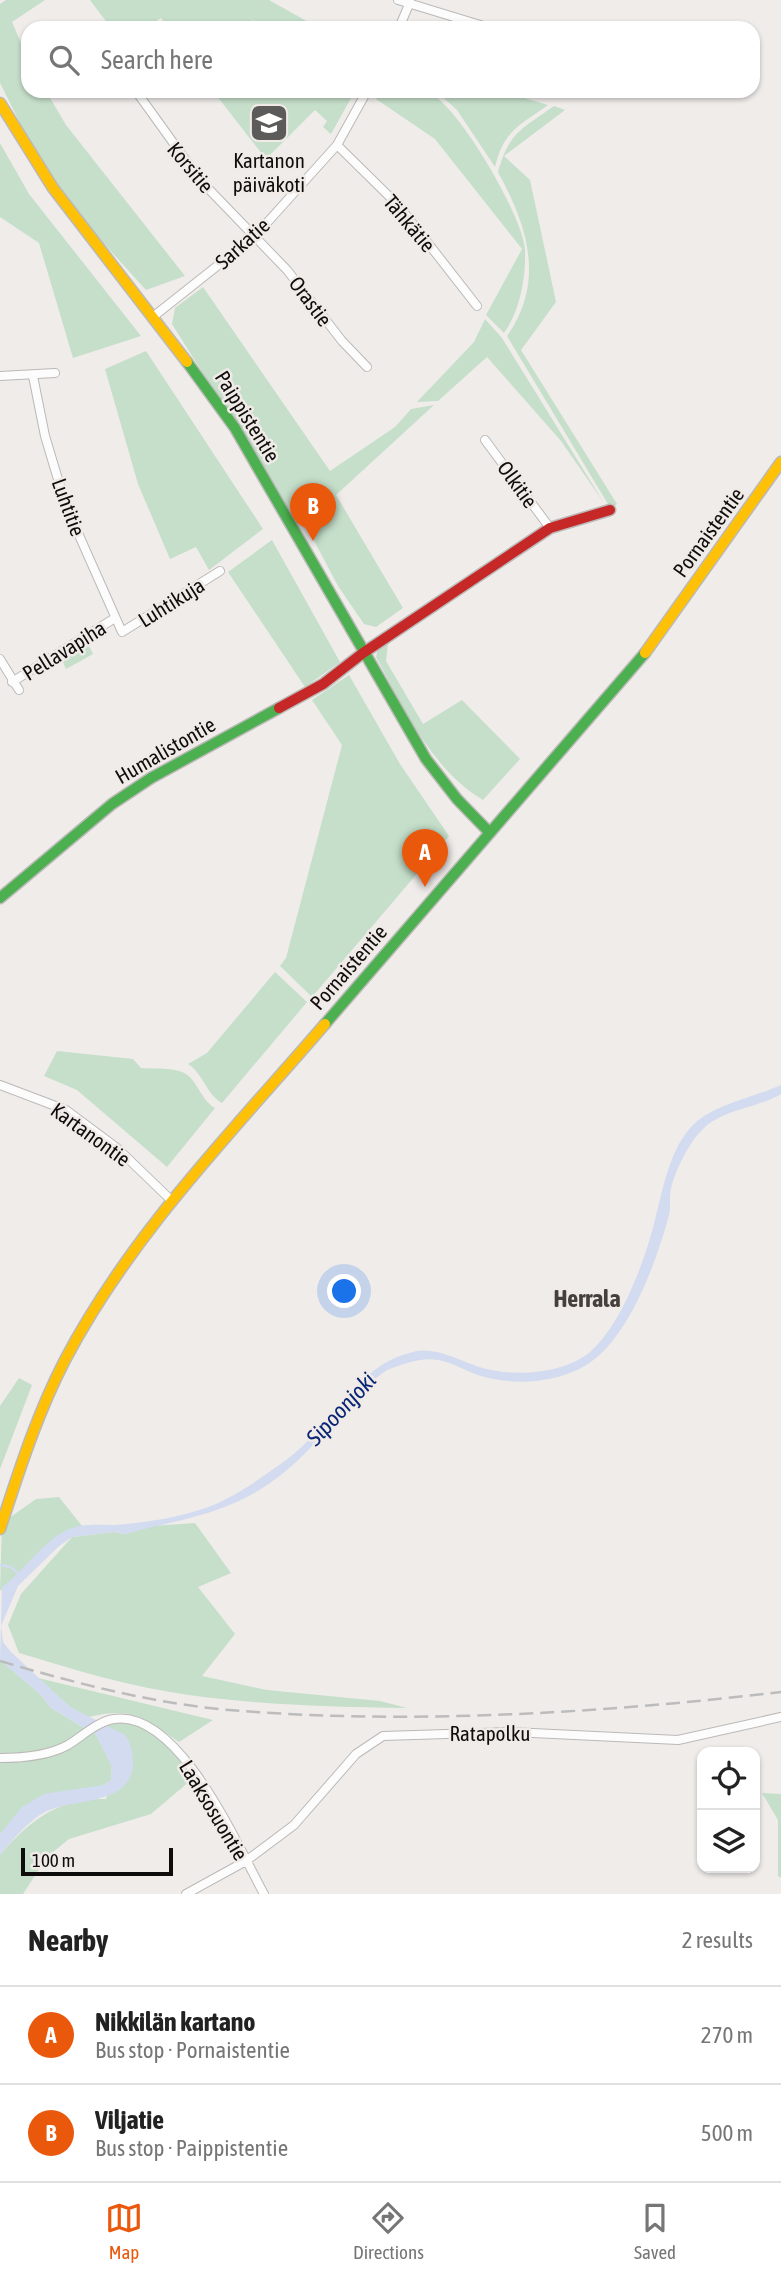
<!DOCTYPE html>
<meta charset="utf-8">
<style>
:root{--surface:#fff;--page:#f6f6f6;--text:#222;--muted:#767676;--line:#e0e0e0;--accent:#ea580c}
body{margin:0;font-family:"Asap Condensed",sans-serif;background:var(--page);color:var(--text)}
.controls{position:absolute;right:21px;bottom:21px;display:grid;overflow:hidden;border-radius:14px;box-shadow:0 2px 5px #0004}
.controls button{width:63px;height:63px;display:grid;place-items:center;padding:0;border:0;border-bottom:2px solid var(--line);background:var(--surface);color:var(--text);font:35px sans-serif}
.scale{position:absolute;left:21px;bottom:18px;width:152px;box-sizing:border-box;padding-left:7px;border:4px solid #0f0d0c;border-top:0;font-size:19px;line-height:24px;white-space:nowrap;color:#0f0d0c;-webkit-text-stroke:5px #f1ebe8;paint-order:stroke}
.you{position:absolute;left:345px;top:1292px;width:24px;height:24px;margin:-18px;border:5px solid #fff;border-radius:50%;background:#1a73e8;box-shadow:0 0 0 10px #1a73e833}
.badge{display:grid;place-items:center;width:46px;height:46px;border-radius:50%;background:var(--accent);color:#fff;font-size:23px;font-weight:700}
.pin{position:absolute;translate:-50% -58px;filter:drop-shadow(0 2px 4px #0008)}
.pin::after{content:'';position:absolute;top:37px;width:24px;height:21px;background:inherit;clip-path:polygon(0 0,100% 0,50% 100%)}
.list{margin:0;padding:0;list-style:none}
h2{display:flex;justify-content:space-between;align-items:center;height:91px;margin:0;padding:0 28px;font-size:30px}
h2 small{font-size:23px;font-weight:400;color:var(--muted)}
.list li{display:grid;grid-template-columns:46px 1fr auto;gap:21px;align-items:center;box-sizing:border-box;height:98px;padding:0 28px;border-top:2px solid var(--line)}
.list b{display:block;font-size:26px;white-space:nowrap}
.list p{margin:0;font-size:23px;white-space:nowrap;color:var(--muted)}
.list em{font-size:23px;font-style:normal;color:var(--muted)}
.icon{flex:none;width:38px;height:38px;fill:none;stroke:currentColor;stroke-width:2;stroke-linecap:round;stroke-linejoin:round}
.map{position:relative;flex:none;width:781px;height:1894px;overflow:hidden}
.search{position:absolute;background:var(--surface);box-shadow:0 2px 5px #0004;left:21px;right:21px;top:21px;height:77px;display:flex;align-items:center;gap:18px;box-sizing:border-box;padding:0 24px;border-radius:21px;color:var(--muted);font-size:26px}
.sheet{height:287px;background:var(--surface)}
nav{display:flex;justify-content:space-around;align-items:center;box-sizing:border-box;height:98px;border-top:2px solid var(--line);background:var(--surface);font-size:19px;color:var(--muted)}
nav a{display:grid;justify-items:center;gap:4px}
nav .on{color:var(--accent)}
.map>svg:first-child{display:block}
.green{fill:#c5dfca}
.water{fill:#d2dbef}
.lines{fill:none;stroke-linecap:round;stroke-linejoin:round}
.stream{stroke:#d2dbef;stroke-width:2.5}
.street-casing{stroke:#bbb9b7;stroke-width:10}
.fast-casing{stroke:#bbb9b7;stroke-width:13}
.slow-casing{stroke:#bbb9b7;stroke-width:13}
.jam-casing{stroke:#bbb9b7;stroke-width:13}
.street{stroke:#fdfcfc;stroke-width:8}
.fast{stroke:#4caf50;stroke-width:10}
.slow{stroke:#ffc107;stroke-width:10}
.jam{stroke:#c62828;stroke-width:10}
.rail{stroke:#bdbcbc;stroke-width:2.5;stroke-dasharray:14 7;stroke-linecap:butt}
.labels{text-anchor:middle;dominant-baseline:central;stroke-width:5;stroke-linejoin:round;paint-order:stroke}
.poi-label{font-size:21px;fill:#0f0d0c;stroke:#f1ebe8}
.street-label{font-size:21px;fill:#0f0d0c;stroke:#f1ebe8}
.water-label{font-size:23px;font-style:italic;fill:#092675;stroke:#f1ebe8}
.quarter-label{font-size:24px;font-weight:bold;fill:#443f3d;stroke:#f1ebe8}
</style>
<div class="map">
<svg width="781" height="1894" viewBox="0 0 781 1894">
<rect width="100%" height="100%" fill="#efecea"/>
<!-- green -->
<path class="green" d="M6,0H45L12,22L28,59V91H46L66,125L185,276L146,290L98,237L58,184L20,123L0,83V4Z
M90,0H269L319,28H268L248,17L264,28H168L161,18L145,28H111Z
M213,91H355L331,134L323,127L327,121L315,110L266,159Z
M380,91C394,91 416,87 428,92C458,104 524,218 525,250C526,277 520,311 504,333L486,315L522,249L435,139L376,99Z
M436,91H500L548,105C519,126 504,130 495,167L457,110Z
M554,106L565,110L504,156L530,180L556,302L521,350L617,504L611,509L507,336C546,281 527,225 498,172C509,132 522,129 554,106Z
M0,143L29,194L141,336L73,358L39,243L0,217Z
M203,287L330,471L395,427L411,409L434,405L336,495L403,608L376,627L364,624L338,586L310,533L287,507L172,324L175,308Z
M485,319L502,338L604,503L561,441L487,357L438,401L417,402L474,342Z
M146,351L263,529L209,570L196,547L170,559L138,484L105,369Z
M272,540L340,662L305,687L228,572Z
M388,643L386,661L423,724L462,700L520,759L483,800C431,769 404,708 376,657L378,649Z
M88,644L93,654L66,669L61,658Z
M349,675L400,764L449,836L312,997L280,966L286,958L342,745L312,700Z
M275,972L307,1002L222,1103C206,1094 203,1073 188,1064L207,1053Z
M57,1051L133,1059L141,1068C153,1069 175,1067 186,1074C198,1082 201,1100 215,1108L167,1167L77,1090L44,1076Z
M19,1378L32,1385L0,1469V1406Z
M59,1497L82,1526L52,1540L0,1591L2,1523L36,1499Z
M195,1523L231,1573L198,1587L235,1634L202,1676L267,1690L380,1701L407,1708C334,1707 262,1705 189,1695C131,1687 75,1670 19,1653L8,1625L21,1594L72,1537L113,1532L125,1534L153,1526Z
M0,1660L40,1694L51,1708L96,1735L112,1766L111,1780C101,1787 93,1790 82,1788L7,1827L0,1834Z
M38,1678L213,1720L179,1742C144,1718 133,1706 89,1717L70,1707Z
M114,1719L150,1728L197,1775L151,1814L69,1839L47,1857L23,1894H0V1855C29,1821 59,1797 106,1799L125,1735L105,1727V1722Z
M762,1793L781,1794V1878L778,1876V1820Z"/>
<!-- water -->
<path class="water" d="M781,1085V1094C758,1108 724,1109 704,1128C689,1142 676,1169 671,1188C669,1197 671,1206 669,1215C656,1263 626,1349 577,1370C546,1384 509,1385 478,1375C465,1371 452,1362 438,1360C421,1357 403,1364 387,1370C357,1389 324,1437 296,1462C241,1513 192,1516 125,1534L113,1532L72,1537L58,1547L18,1586L1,1626L3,1642L11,1652L70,1707L125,1735C131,1743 132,1750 133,1760C136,1807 72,1797 43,1813C26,1823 13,1840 0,1855V1834L22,1807L44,1794L103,1785L111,1780L112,1767L96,1735L51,1708L40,1694L0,1660L2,1587C24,1571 40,1544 65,1531C85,1521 106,1527 127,1524C148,1522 179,1517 199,1510C230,1501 261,1478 286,1460C332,1427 353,1366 413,1352C435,1346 458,1360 479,1367C512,1377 562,1375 590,1352C622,1324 645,1260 655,1220C663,1189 670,1147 694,1124C715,1104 755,1097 781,1085Z"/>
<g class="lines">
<!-- stream -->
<path class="stream" d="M0,1565L11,1567L21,1576"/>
<!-- street casing -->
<g class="street-casing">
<path id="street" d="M398,0L490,28
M399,28L410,2
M136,91L200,180L287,270L342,341L367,367
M337,145L399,206L477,306
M154,316L255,236L337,145L367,91
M0,376L55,373
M33,376L45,436L66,506L122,632L220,571
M485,440L550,528
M0,659L19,690
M12,682L115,618
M0,1085L66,1110L117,1148L172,1201
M0,1758C22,1758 48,1756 68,1745C81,1737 98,1721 114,1719C180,1710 238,1847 264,1894
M186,1894L246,1861L294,1825L356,1754L383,1736L512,1732L678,1740L781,1717"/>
</g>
<!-- fast casing -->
<g class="fast-casing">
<path id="fast" d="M187,362L235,428L426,759L457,799L490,833
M0,898L112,804L151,778L279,708
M325,1024L645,653"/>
</g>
<!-- slow casing -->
<g class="slow-casing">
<path id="slow" d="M0,103L53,188L187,362
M645,653L781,462
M0,1529C19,1471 37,1414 65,1360C131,1234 233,1131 325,1024"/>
</g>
<!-- jam casing -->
<g class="jam-casing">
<path id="jam" d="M279,708L323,684L363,653L550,528L610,510"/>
</g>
<!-- street -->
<use href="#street" class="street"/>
<!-- fast -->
<use href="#fast" class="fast"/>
<!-- slow -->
<use href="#slow" class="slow"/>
<!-- jam -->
<use href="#jam" class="jam"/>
<!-- rail -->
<path class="rail" d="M0,1661C75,1683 151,1703 229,1710C407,1725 603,1713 781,1692"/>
</g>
<!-- icons -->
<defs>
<g id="school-square" transform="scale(2.0125)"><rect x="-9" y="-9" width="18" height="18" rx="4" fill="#5d5b5a" stroke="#f1ebe8"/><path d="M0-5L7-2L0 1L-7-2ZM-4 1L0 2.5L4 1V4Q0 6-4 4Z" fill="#fff"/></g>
</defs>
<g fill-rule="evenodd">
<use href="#school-square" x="269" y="123"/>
</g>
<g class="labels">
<!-- poi labels -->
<g class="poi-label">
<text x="269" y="160">Kartanon<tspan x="269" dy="24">päiväkoti</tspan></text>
</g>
<!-- street labels -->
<g class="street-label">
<text transform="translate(191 167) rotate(50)">Korsitie</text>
<text transform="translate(410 223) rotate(50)">Tähkätie</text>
<text transform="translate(242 243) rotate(-42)">Sarkatie</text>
<text transform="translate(311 301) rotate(53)">Orastie</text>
<text transform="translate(248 416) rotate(58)">Paippistentie</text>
<text transform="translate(518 484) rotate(54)">Olkitie</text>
<text transform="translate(69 507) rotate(70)">Luhtitie</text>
<text transform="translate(708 532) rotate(-54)">Pornaistentie</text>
<text transform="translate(171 602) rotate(-32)">Luhtikuja</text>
<text transform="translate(64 650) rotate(-32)">Pellavapiha</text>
<text transform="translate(165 750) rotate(-30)">Humalistontie</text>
<text transform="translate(348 967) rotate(-49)">Pornaistentie</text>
<text transform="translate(91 1134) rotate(36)">Kartanontie</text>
<text x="490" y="1733">Ratapolku</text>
<text transform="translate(214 1810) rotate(59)">Laaksosuontie</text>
</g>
<!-- water labels -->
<g class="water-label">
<text transform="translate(341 1409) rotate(-47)">Sipoonjoki</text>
</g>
<!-- quarter labels -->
<g class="quarter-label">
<text x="587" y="1298">Herrala</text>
</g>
</g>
</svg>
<div class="controls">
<button><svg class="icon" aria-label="locate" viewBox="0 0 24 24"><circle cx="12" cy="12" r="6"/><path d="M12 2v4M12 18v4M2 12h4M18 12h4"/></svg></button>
<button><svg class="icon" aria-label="layers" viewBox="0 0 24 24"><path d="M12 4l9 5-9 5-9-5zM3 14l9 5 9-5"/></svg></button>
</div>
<div class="scale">100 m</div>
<div class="you"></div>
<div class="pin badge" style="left:425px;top:887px">A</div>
<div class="pin badge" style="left:313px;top:541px">B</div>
<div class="search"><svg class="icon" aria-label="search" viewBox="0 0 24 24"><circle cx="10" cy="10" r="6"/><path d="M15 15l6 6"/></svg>Search here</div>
</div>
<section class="sheet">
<h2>Nearby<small>2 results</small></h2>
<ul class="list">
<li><span class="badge">A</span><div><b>Nikkilän kartano</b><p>Bus stop · Pornaistentie</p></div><em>270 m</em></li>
<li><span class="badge">B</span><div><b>Viljatie</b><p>Bus stop · Paippistentie</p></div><em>500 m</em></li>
</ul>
</section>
<nav>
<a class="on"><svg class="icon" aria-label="map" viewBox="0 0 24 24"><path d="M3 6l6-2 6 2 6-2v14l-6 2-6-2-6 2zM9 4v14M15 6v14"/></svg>Map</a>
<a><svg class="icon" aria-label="directions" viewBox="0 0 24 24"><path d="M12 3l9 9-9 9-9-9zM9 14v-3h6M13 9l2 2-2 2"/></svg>Directions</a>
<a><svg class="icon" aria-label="saved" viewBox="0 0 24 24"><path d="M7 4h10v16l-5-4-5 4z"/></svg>Saved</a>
</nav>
